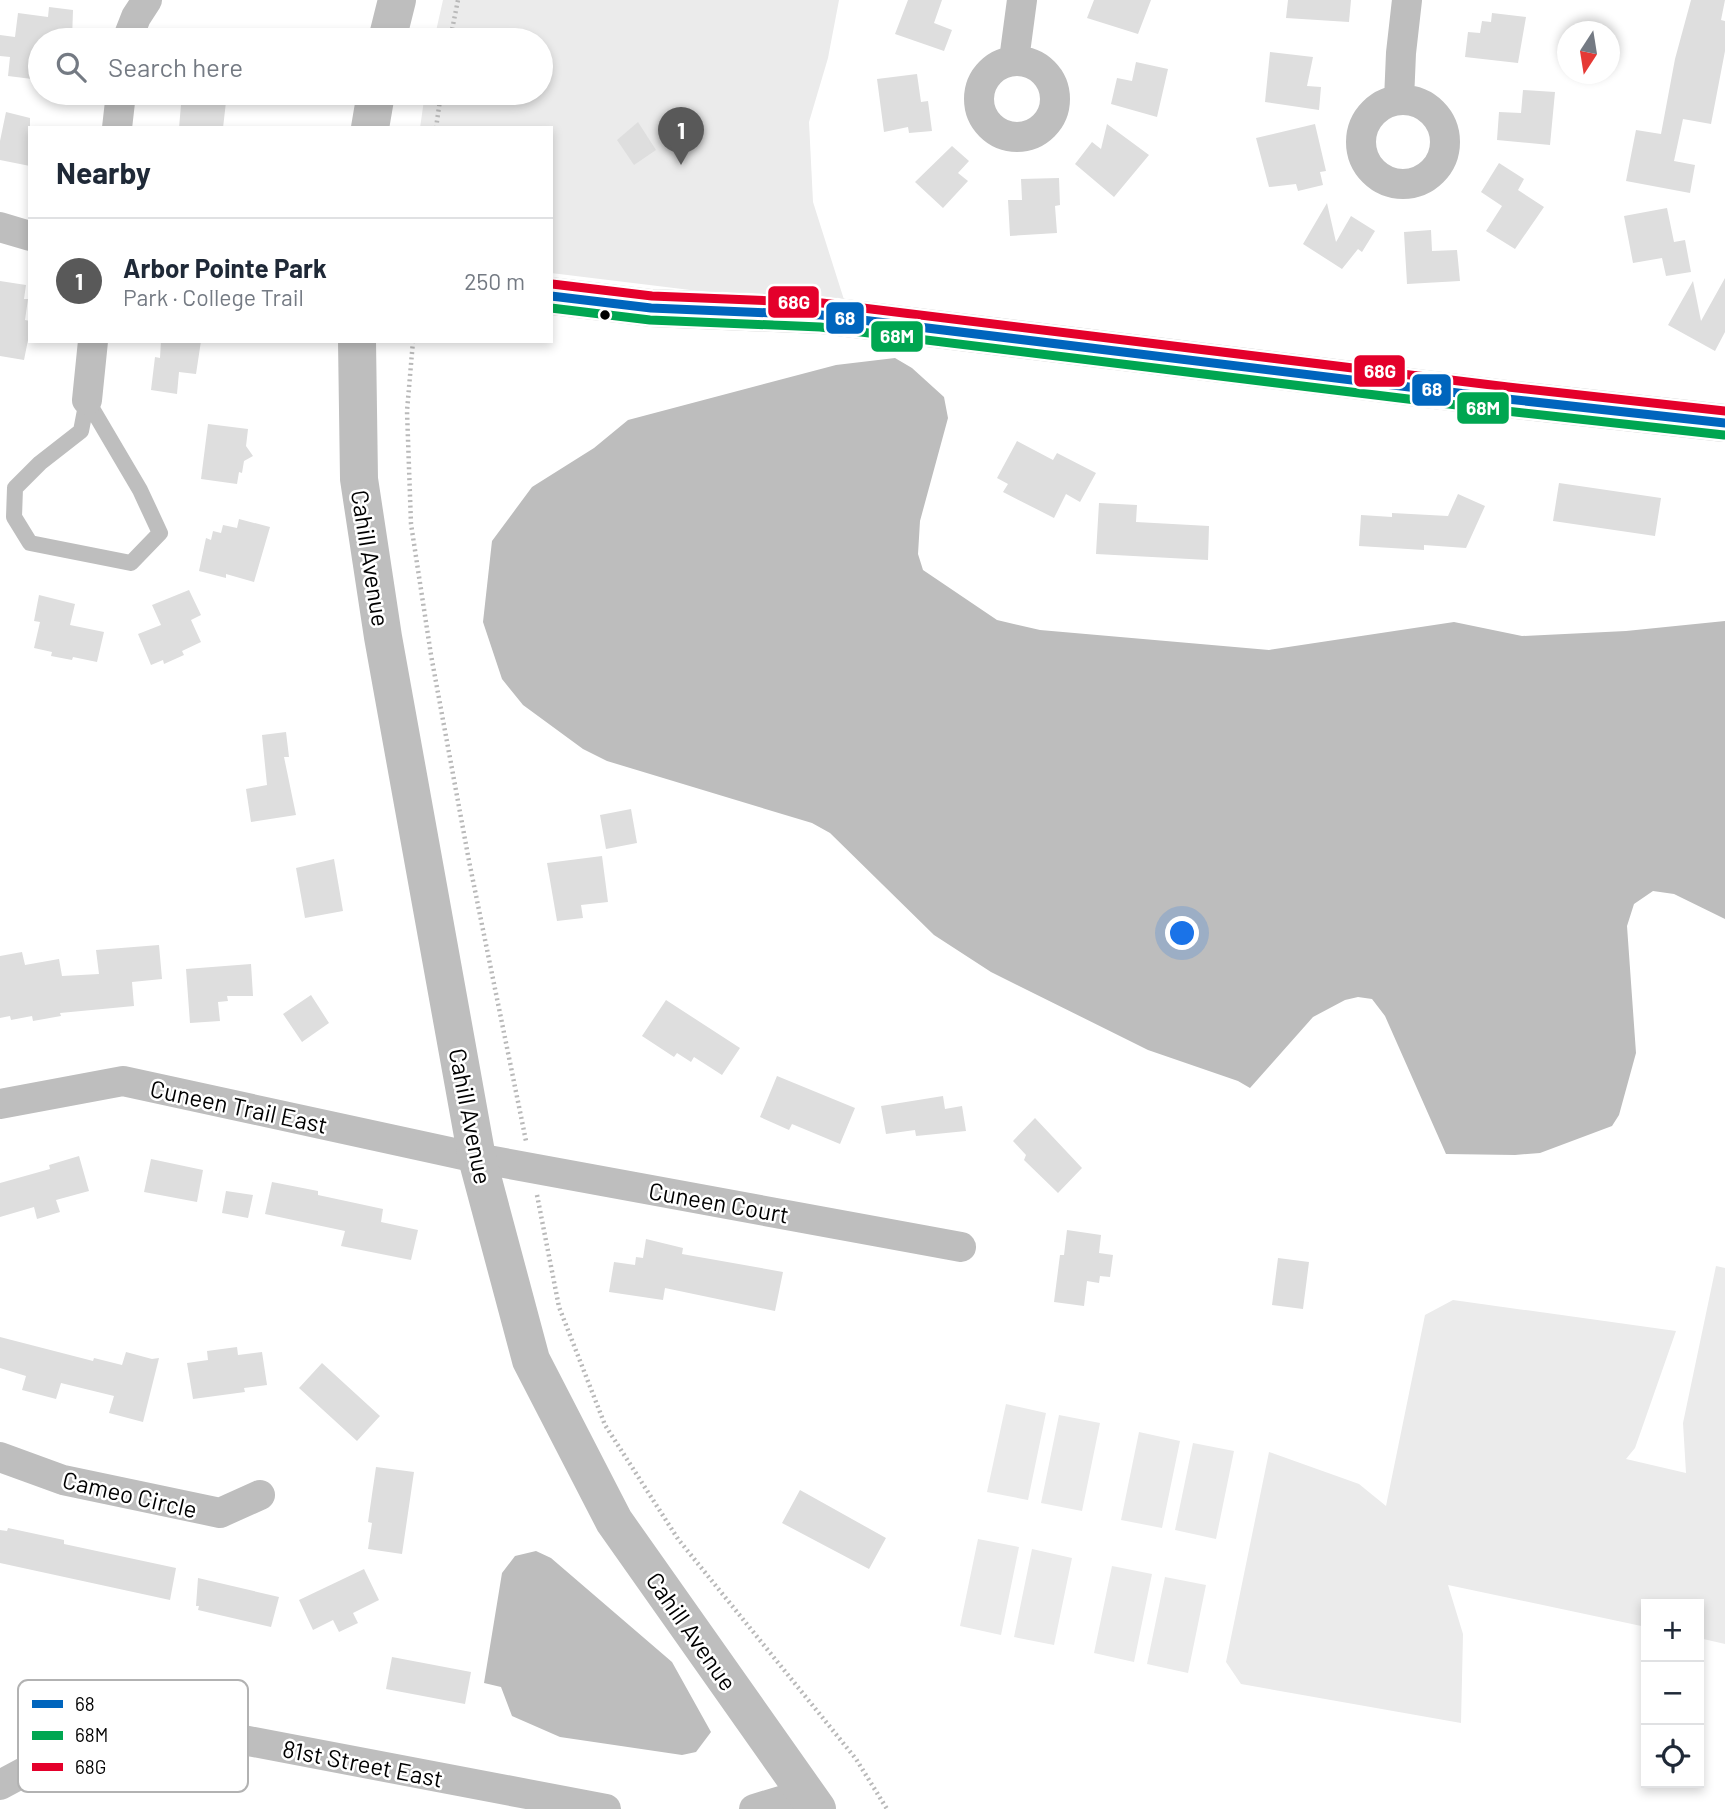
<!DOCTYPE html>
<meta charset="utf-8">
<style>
:root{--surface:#fff;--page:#f6f6f7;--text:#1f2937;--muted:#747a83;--line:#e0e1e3;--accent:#595959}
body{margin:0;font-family:Barlow,sans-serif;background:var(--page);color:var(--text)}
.controls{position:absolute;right:21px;bottom:21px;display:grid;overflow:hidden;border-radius:0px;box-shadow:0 4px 10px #0003}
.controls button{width:63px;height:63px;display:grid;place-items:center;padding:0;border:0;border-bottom:2px solid var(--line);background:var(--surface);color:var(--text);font:35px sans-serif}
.compass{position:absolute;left:1557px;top:21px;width:63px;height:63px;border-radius:50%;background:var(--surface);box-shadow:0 4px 10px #0003;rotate:192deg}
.you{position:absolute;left:1183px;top:934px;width:24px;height:24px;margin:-18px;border:5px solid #fff;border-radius:50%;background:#1a73e8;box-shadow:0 0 0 10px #1a73e833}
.badge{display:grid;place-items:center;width:46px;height:46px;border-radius:50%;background:var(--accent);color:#fff;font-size:23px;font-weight:700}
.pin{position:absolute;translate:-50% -58px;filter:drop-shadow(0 2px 4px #0008)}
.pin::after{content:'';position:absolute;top:37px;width:24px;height:21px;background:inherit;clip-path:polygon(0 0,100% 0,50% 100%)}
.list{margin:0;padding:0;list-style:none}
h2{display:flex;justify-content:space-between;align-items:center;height:91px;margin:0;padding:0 28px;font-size:30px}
h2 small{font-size:23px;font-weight:400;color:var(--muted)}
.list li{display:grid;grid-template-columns:46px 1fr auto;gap:21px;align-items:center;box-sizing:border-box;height:126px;padding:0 28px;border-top:2px solid var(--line)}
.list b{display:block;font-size:26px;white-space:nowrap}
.list p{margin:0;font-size:23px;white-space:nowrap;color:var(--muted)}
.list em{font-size:23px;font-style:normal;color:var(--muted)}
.icon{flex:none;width:38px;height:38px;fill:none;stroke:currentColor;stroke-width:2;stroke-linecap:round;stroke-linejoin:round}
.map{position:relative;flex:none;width:1725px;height:1809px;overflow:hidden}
.search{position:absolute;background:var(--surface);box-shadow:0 4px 10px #0003;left:28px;top:28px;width:525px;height:77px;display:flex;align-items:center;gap:18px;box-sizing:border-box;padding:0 24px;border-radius:38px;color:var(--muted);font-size:26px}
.panel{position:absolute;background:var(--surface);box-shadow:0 4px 10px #0003;left:28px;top:126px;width:525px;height:217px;border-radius:0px}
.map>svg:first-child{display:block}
.green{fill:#ebebeb}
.water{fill:#bdbdbd}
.building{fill:#dedede}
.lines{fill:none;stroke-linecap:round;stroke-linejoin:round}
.path{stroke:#b9b9b9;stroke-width:4.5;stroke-dasharray:2 3.5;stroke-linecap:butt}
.service{stroke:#bebebe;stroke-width:16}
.minor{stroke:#bebebe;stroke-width:30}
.tertiary{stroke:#bebebe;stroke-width:38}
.bus-1-casing{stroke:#fff;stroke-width:14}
.bus-2-casing{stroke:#fff;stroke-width:14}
.bus-3-casing{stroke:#fff;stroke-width:14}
.bus-1{stroke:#0065bd;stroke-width:9}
.bus-2{stroke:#00a651;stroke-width:9}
.bus-3{stroke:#e4002b;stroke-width:9}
.bus-dot{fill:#000;stroke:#fff;stroke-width:2.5}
.labels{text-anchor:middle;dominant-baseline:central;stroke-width:5;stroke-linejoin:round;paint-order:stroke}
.street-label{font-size:24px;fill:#000;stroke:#fff}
.key{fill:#fff;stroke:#b2b2b2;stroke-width:2}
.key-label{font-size:19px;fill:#000}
.line-badge{stroke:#fff;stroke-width:2.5}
.badge-label{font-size:19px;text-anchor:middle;font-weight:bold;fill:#fff}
</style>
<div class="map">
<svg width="1725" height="1809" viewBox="0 0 1725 1809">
<rect width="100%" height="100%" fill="#fff"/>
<!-- green -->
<path class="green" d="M443,0H839L828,58L809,122L813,202L846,306L781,301L551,273V128H420L425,93H541V40H434Z
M1716,1266L1725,1268V1644L1699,1638V1604H1646V1627L1448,1585L1463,1634L1461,1723L1241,1684L1226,1662L1269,1452L1359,1484L1386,1506L1425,1315L1453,1300L1676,1331L1635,1448L1626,1459L1686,1473L1683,1423Z
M1006,1404L1046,1413L1028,1500L987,1492Z
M1059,1415L1100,1423L1082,1511L1041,1503Z
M1139,1432L1180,1441L1162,1528L1121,1520Z
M1193,1443L1234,1451L1216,1539L1175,1530Z
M978,1539L1019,1547L1001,1635L960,1626Z
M1032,1549L1072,1558L1054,1645L1014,1637Z
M1112,1566L1152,1574L1134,1662L1094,1653Z
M1165,1577L1206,1585L1188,1673L1147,1664Z"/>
<!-- water -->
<path class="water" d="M895,358L912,368L944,397L948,418L920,521L918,554L923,570L997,620L1040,630L1269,650L1454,622L1522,636L1626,631L1725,621V919L1674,894L1653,891L1634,904L1627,926L1636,1053L1619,1115L1612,1126L1540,1153L1515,1155L1446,1154L1385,1016L1372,999L1358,997L1345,1000L1313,1017L1250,1088L1238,1081L1148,1050L991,972L934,935L830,833L812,823L607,761L583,749L523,705L502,679L483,622L492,541L532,487L594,448L628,420L836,365Z
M536,1551L551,1558L672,1662L711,1732L696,1752L682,1755L560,1737L512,1716L501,1687L484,1683L502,1573L515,1556Z"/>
<!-- building -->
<path class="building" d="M908,0H942L934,23L952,30L944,51L895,34Z
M1094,0H1151L1138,34L1087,18Z
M1288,0H1351L1349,22L1286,18Z
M1691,0H1725L1721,20L1725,21V51L1711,124L1683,119L1674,161L1695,165L1690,193L1626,181L1636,130L1661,134L1675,59Z
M49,7L73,10L72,40H40V80L8,76L10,57L0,56V35L15,37L18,13L48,17Z
M1492,13L1526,17L1518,63L1465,57L1468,32L1480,33L1482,21L1491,22Z
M1270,52L1313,57L1307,86L1321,87L1319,110L1265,102Z
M1136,62L1168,69L1157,117L1111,104L1117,78L1132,81Z
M917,74L921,102L928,101L932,131L909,133L908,127L884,132L877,79Z
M1523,90L1555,92L1550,145L1497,140L1499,112L1521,113Z
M182,93H227L223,128H179Z
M6,112L30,118V166L0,160V141Z
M638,122L656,150L634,165L617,140Z
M1107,124L1149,155L1114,197L1075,164L1092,142L1101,149Z
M1315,124L1326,171L1320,172L1323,185L1298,191L1296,184L1269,187L1256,138Z
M952,146L969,161L958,173L968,181L943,208L915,182Z
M1499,163L1524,179L1518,190L1544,207L1515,249L1486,231L1502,206L1481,192Z
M1059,178L1060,205L1055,206L1057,233L1010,236L1008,200H1022L1021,179Z
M1327,203L1336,242L1351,216L1375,231L1362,252L1358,249L1342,269L1303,244Z
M1667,208L1674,242L1685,240L1691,272L1666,276L1662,258L1633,263L1624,216Z
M1431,230L1432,251L1457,250L1460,281L1407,284L1404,232Z
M1725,278V332L1715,351L1668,325L1693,281L1701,321Z
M0,281L26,285L24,299H28L25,320L30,321V330L24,360L0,356Z
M161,341H201L196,374L179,372L177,394L151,390L155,357L160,358Z
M208,424L248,429L246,446L253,456L244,461L242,473L239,472L237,484L201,479Z
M1017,441L1053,460L1057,453L1096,473L1080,502L1066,494L1054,518L1003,492L1008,484L997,478Z
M1559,483L1661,498L1655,536L1553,521Z
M1458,494L1485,506L1466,548L1424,545V550L1359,546L1361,515L1392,517V513L1448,516Z
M1099,503L1137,505L1136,522L1209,526L1208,560L1096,554Z
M239,519L270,527L254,582L226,574V578L199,571L206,538L211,540L213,531L221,533L223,525L237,528Z
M189,590L201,615L191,620L201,642L182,651L184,655L164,664L163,660L151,665L138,634L161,625L152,605Z
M39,595L75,604L70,625L104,632L97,662L73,657L72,660L51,656L52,652L34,648L40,622L34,621Z
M286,732L289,757H284L296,815L251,822L246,789L267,785L262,735Z
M631,809L637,843L606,849L600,815Z
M602,856L608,902L581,905L583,918L557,921L547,863Z
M334,859L343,911L305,918L296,868Z
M159,945L162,979L132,982L134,1006L60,1013L61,1016L33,1021L32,1016L11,1020L10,1016L0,1018V956L22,952L25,965L59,959L62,976L99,974L96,950Z
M251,964L253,996H227L228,1001L218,1002L220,1021L190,1023L186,969Z
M311,995L329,1023L302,1042L283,1014Z
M666,1000L740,1048L722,1075L694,1057L691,1062L677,1053L674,1057L642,1036Z
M777,1076L855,1108L840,1144L792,1124L789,1130L760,1117Z
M943,1096L945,1109L962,1106L966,1131L916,1136L915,1130L886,1134L881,1106Z
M1035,1118L1082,1168L1058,1193L1024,1160L1026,1155L1013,1141Z
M79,1156L89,1191L56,1200L60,1212L37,1219L34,1207L0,1217V1183L50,1169L49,1165Z
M151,1159L203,1170L197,1202L144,1192Z
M272,1182L318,1191V1195L383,1209L381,1222L418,1230L411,1260L341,1246L345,1231L265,1214Z
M226,1191L253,1195L248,1218L222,1213Z
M1067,1230L1101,1235L1099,1253L1113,1255L1110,1277L1100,1276L1099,1283L1087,1281L1084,1306L1054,1302L1060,1255H1064Z
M646,1239L683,1248L682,1254L783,1272L775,1311L665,1288L663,1300L609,1292L614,1262L635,1265L636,1257L643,1258Z
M1278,1258L1309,1262L1303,1309L1272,1305Z
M0,1337L93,1361L94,1358L122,1365L126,1352L152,1359L159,1358L143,1422L109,1413L114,1396L61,1383L56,1399L22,1390L26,1376L0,1368Z
M237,1347L238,1355L262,1352L267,1385L244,1388L245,1392L193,1399L187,1363L208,1360L207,1351Z
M322,1363L380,1416L357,1441L299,1388Z
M376,1467L414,1472L402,1554L368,1549L372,1523L368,1522Z
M800,1490L886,1538L869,1569L782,1523Z
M8,1528L64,1540V1544L176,1568L170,1600L0,1563V1530L7,1531Z
M364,1569L379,1600L353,1613L358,1623L339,1632L333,1620L313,1630L299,1600Z
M198,1578L279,1597L271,1627L198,1610L199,1606H196Z
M392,1657L471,1672L465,1704L386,1689Z"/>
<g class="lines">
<!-- path -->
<path class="path" d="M450,40L458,0
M436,128L441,93
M413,341L407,411L411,524L431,655L469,861L526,1141
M537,1195L559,1307L605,1425L678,1539L856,1759L887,1809"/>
<!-- service -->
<path class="service" d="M87,400L140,490L160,533L131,563L30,543L14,517L15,488L40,463L81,431Z"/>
<!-- minor -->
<path class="minor" d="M127,40L136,17L147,0
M1014,60L1022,0
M979 99a38 38 0 1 1 76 0a38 38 0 1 1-76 0Z
M1399,100L1401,53L1407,0
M1361 142a42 42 0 1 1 84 0a42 42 0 1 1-84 0Z
M117,128L121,93
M0,227L30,236
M87,400L93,341
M0,1104L123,1081L477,1158L961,1247
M0,1457L63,1480L220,1513L260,1495
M0,1785L43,1762L135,1742L238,1739L606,1809
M754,1809L807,1793"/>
<!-- tertiary -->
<path class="tertiary" d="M387,40L397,0
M370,128L376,93
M551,296L651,308L821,315L1507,399L1725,423
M357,341L359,479L383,637L477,1158L531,1360L614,1521L817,1809"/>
<!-- bus-1 casing -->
<g class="bus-1-casing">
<path id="bus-1" d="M551,296L651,308L821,315L1507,399L1725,423"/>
</g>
<!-- bus-2 casing -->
<g class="bus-2-casing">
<path id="bus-2" d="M551,308L650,320L820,327L1506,411L1724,435"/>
</g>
<!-- bus-3 casing -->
<g class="bus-3-casing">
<path id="bus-3" d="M552,284L652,296L822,303L1508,387L1725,411"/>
</g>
<!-- bus-1 -->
<use href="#bus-1" class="bus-1"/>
<!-- bus-2 -->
<use href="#bus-2" class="bus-2"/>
<!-- bus-3 -->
<use href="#bus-3" class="bus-3"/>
</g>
<!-- markers -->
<circle class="bus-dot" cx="605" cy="315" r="6"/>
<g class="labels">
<!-- street labels -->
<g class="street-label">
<text transform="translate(371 558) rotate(81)">Cahill Avenue</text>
<text transform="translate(239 1106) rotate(12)">Cuneen Trail East</text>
<text transform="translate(471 1116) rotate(79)">Cahill Avenue</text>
<text transform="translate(719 1202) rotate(10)">Cuneen Court</text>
<text transform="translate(130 1494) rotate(13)">Cameo Circle</text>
<text transform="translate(692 1631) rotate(55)">Cahill Avenue</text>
<text transform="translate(363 1763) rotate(11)">81st Street East</text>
</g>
</g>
<!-- legend -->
<rect x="18" y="1680" width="230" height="112" rx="10" class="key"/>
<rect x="32" y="1700" width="31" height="8" fill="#0065bd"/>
<rect x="32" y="1731" width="31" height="9" fill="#00a651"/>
<rect x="32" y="1763" width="31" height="8" fill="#e4002b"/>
<g class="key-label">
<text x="75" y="1711">68</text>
<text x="75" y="1742">68M</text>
<text x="75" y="1774">68G</text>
</g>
<g class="line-badge">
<rect x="767" y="285" width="53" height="34" rx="7" fill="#e4002b"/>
<rect x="825" y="301" width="40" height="34" rx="7" fill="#0065bd"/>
<rect x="870" y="320" width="54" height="33" rx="7" fill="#00a651"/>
<rect x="1353" y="354" width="53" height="34" rx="7" fill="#e4002b"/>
<rect x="1411" y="373" width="41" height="34" rx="7" fill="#0065bd"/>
<rect x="1456" y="391" width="54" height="34" rx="7" fill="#00a651"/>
</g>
<g class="badge-label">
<text x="794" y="309">68G</text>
<text x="845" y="325">68</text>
<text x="897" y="343">68M</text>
<text x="1380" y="378">68G</text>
<text x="1432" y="396">68</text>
<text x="1483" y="415">68M</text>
</g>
</svg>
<div class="controls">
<button>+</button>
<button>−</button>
<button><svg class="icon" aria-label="locate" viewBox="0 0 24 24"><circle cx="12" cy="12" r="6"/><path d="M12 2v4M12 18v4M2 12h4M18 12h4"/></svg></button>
</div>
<svg class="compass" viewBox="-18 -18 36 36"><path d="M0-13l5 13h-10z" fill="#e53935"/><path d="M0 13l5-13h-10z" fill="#747a83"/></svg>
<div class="you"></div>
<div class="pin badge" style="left:681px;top:165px">1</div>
<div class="search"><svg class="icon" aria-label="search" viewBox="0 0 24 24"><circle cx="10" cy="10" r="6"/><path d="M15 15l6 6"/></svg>Search here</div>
<section class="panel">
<h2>Nearby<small></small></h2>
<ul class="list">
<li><span class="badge">1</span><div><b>Arbor Pointe Park</b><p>Park · College Trail</p></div><em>250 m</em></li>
</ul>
</section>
</div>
